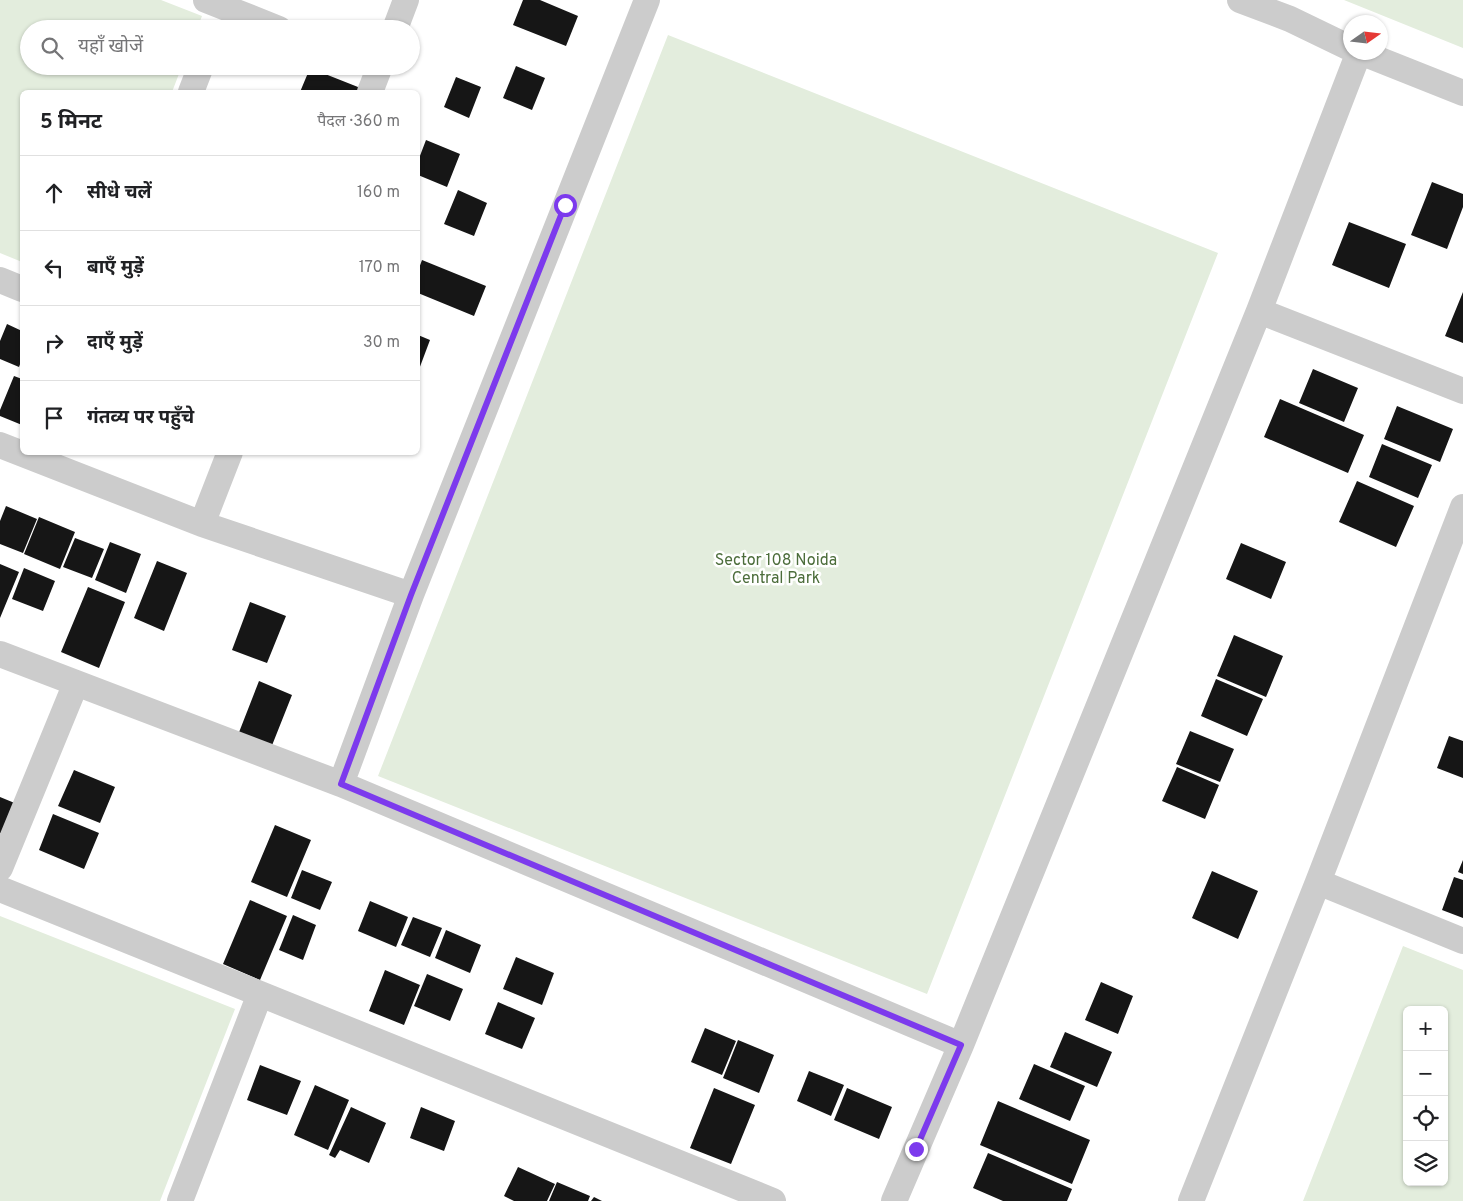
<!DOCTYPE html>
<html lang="hi">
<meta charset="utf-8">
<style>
:root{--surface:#fff;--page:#f6f6f6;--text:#202124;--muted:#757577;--line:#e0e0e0}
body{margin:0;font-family:Overpass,"Noto Sans Devanagari",sans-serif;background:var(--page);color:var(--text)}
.controls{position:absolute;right:15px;bottom:15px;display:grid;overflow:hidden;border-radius:8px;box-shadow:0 1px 4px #0004}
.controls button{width:45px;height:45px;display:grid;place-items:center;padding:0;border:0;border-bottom:1px solid var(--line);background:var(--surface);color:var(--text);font:25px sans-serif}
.compass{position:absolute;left:1343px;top:15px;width:45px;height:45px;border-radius:50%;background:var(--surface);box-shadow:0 1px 4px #0004;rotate:76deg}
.stop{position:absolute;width:15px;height:15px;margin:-11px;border:4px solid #7c3aed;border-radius:50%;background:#fff}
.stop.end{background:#7c3aed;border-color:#fff;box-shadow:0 1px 5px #0008}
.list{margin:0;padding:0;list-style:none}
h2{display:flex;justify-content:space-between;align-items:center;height:65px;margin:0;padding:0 20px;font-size:21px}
h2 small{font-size:16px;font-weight:400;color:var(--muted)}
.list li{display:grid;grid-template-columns:32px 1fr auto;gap:15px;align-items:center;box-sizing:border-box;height:75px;padding:0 20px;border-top:1px solid var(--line)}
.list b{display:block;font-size:19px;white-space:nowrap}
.list em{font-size:16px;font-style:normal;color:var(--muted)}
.icon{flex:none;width:28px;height:28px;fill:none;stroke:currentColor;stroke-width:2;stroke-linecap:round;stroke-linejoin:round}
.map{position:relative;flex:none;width:1463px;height:1201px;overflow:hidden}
.search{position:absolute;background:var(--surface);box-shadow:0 1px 4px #0004;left:20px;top:20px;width:400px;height:55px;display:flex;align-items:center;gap:12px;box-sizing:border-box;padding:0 18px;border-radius:28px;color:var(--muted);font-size:19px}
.panel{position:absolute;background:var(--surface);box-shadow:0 1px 4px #0004;left:20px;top:90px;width:400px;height:365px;border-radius:8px}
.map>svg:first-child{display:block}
.green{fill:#e3eddd;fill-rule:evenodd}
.building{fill:#161616}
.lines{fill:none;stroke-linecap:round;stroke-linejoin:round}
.minor{stroke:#ccc;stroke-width:26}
.route{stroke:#7c3aed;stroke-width:6}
.labels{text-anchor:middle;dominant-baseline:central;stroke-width:5;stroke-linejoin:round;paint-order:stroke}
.park-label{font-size:16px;fill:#4c6d3b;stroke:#fff}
</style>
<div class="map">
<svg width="1463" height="1201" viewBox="0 0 1463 1201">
<rect width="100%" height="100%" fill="#fff"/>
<!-- green -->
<path class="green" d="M0,0H161L202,16L197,29H29V66H182L172,92H22V262L0,253Z
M1344,0H1463V48Z
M668,35L1218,253L927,994L378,776Z
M0,916L235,1009L160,1201H0Z
M1403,946L1463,970V1201H1303ZM1407,1010H1444V1182H1407Z"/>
<!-- building -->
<path class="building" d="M523,0H540L578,16L566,46L513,25Z
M516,66L545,78L532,110L503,98Z
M310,68L363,89L362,92H300Z
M456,77L481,87L469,118L444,107Z
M426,140L460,154L447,187L418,175V161Z
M1432,182L1463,194V207L1447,249L1411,235Z
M458,190L487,203L474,236L444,224Z
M1349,222L1406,244L1389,288L1332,265Z
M422,260L486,286L474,316L418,293V271Z
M1463,292V343L1445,336Z
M7,324L22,331V359L19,367L0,359V341Z
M418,335L430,340L418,372Z
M1313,369L1358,388L1344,422L1299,403Z
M14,376L22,379V425L0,416V410Z
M1280,399L1364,435L1348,473L1264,437Z
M1397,406L1453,429L1440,462L1384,439Z
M1382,444L1432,465L1418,498L1369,477Z
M1357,481L1414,506L1396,547L1339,522Z
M6,506L37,519L23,553L0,544V521Z
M39,517L75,532L60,569L24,554Z
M75,538L104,549L92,578L63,567Z
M110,542L141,554L126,593L95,580Z
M1241,543L1286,562L1271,599L1226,579Z
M157,561L187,573L164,631L134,618Z
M0,564L19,572L0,618Z
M24,568L55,581L43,611L12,599Z
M88,587L125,602L99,668L61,652Z
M250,602L286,616L267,663L232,650Z
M1234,635L1283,656L1266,697L1217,676Z
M1216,679L1263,699L1247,736L1201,716Z
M259,681L292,695L269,753L236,740Z
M1190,731L1234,749L1220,782L1176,764Z
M1449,736L1463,741V778L1437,768Z
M1177,767L1219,785L1205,819L1162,801Z
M74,770L115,787L100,823L58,806Z
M0,797L17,804L4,835L0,833Z
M53,814L99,833L84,869L39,850Z
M275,825L311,840L287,897L251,882Z
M1463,860V874L1458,872Z
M302,870L332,882L320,910L291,898Z
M1212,871L1258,891L1238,939L1192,918Z
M1454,877L1463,880V918L1442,910Z
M250,900L287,916L260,980L223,964Z
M370,901L408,917L396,947L358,931Z
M293,915L316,925L303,960L279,950Z
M413,917L442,928L430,957L401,945Z
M446,930L481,945L470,973L435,958Z
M516,957L554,973L542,1005L503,989Z
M385,970L420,985L404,1025L369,1011Z
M427,974L463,989L450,1021L414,1006Z
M1101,982L1133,996L1118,1034L1085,1020Z
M498,1002L535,1018L522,1049L485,1034Z
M705,1028L736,1041L722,1075L691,1062Z
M1065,1032L1112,1052L1097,1087L1050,1067Z
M738,1040L774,1055L759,1093L723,1078Z
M1034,1064L1085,1086L1070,1121L1019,1099Z
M260,1065L301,1081L287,1115L247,1100Z
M809,1071L844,1085L831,1116L797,1101Z
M315,1085L349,1100L328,1150L294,1135Z
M714,1088L755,1105L731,1164L690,1148Z
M847,1088L892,1107L879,1139L834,1120Z
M998,1101L1090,1140L1072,1184L980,1145Z
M351,1107L386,1123L369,1163L340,1150L335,1158L329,1155Z
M421,1107L455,1121L444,1151L410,1138Z
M988,1153L1072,1189L1067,1201H1003L973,1188Z
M518,1167L555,1184L547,1201H514L504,1196Z
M557,1182L590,1196L588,1201H549Z
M594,1197L602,1201H591Z"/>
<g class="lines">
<!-- minor -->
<path class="minor" d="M206,0L279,29
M1240,0L1290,19L1350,48
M395,29L406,0
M1360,52L1463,93
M191,92L201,66
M370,92L380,66
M0,280L22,289
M1259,311L1463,391
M0,445L202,524L411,595
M202,524L230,452
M0,654L341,784L961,1045
M341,784L411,595L647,0
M0,868L76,683
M1318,882L1463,941
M0,889L773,1201
M180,1201L260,994
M894,1201L961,1045L1259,311L1359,52
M1191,1201L1318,882L1463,507"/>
</g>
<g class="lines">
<!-- route -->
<path class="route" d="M565,205L411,595L341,784L961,1045L916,1149"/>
</g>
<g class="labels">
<!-- park labels -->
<g class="park-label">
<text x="776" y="561">Sector 108 Noida<tspan x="776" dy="18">Central Park</tspan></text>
</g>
</g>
</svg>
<div class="controls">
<button>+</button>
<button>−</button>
<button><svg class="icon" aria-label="locate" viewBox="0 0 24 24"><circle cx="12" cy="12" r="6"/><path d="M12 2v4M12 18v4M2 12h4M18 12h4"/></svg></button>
<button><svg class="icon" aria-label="layers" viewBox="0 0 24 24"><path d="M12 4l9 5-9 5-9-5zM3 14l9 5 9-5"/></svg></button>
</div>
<svg class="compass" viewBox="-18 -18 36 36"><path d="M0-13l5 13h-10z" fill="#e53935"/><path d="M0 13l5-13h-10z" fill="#757577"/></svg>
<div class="stop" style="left:565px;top:205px"></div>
<div class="stop end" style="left:916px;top:1149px"></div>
<div class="search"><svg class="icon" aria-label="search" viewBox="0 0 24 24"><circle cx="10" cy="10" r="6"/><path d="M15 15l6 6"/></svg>यहाँ खोजें</div>
<section class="panel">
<h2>5 मिनट<small>पैदल · 360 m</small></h2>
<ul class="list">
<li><svg class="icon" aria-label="ahead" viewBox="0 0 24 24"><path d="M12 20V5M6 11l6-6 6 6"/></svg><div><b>सीधे चलें</b></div><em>160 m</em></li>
<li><svg class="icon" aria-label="left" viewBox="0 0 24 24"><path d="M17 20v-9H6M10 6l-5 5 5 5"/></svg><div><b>बाएँ मुड़ें</b></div><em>170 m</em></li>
<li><svg class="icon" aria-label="right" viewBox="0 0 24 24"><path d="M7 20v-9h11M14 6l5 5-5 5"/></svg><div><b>दाएँ मुड़ें</b></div><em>30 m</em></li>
<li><svg class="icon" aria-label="arrive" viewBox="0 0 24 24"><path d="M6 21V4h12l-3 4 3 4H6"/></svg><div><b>गंतव्य पर पहुँचे</b></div></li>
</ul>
</section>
</div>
